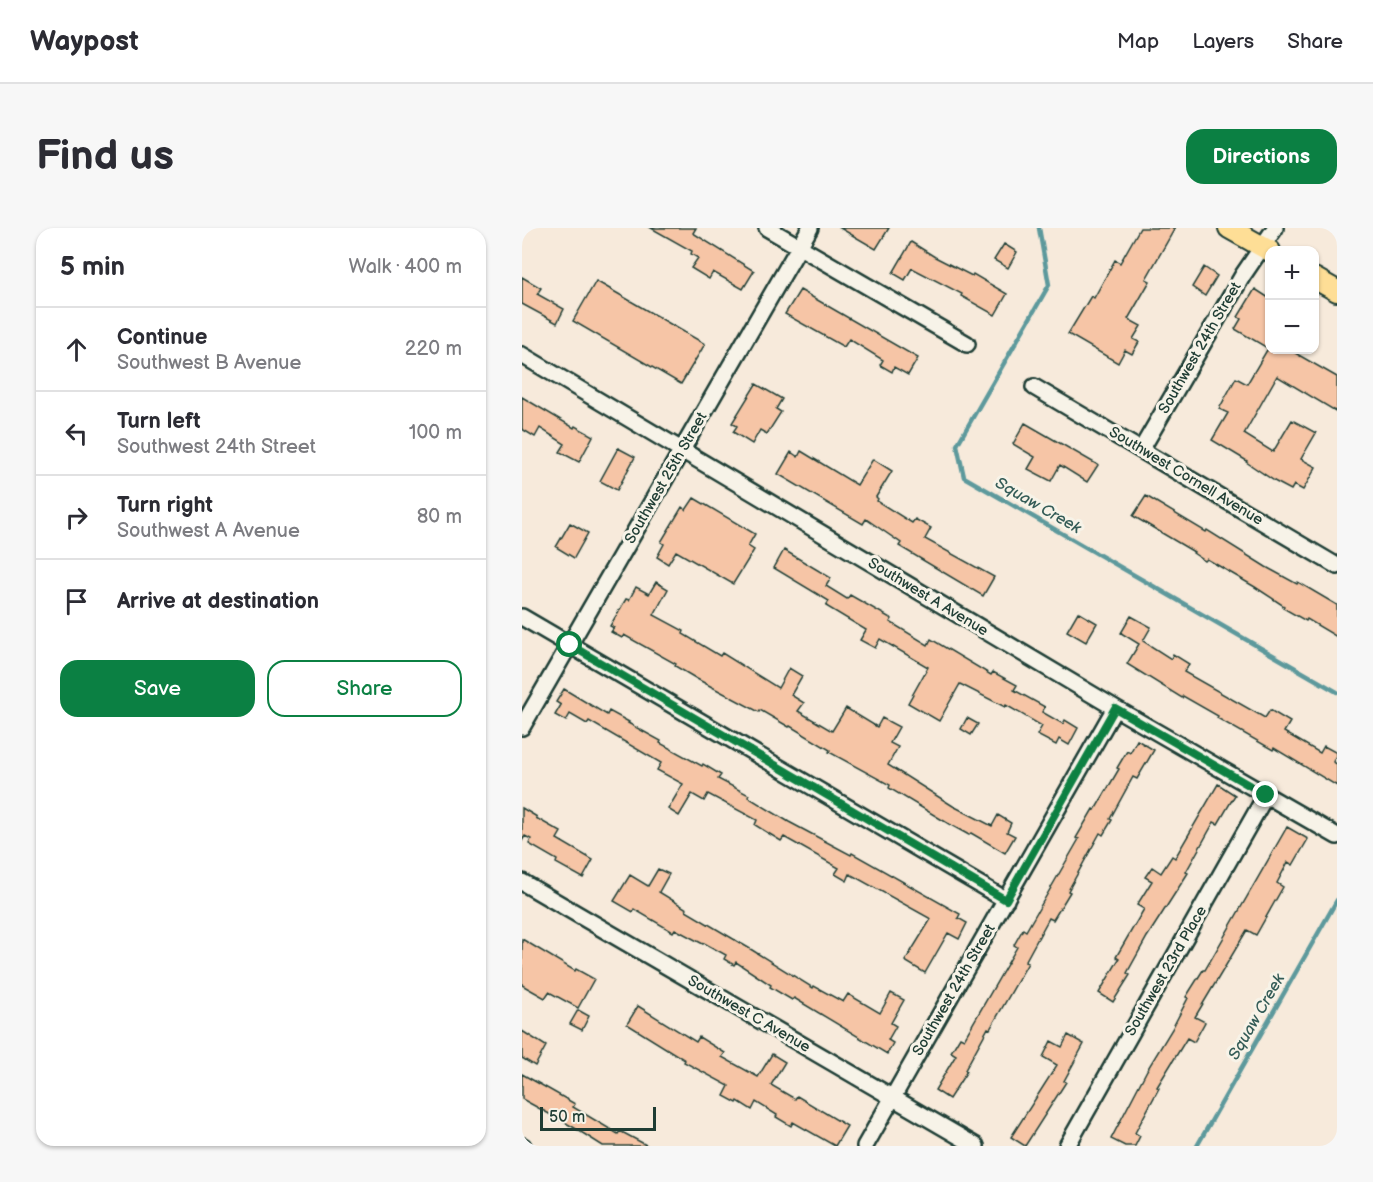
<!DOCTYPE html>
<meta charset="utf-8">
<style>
:root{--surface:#fff;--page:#f7f7f7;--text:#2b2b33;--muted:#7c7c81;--line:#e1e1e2;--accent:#0b8043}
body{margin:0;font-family:"Balsamiq Sans",sans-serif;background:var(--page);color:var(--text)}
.controls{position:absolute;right:18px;top:18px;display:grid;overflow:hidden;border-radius:12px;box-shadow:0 2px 4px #0004}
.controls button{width:54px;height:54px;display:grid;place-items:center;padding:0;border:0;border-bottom:2px solid var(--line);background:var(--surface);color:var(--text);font:30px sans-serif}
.scale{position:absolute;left:18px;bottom:15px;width:116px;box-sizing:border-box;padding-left:6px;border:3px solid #1f3d34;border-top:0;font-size:16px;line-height:21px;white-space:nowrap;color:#1f3d34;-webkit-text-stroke:4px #f7f3e8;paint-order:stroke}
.stop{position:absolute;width:18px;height:18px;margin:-14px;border:4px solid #0b8043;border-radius:50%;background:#fff}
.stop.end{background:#0b8043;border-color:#fff;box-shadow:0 2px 6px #0008}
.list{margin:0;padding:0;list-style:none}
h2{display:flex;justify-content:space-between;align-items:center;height:78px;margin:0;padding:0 24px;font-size:26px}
h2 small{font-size:20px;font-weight:400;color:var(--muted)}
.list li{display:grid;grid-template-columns:39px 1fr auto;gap:18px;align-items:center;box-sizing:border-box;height:84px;padding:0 24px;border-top:2px solid var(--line)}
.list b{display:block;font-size:22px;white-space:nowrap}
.list p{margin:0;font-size:20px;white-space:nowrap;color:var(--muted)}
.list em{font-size:20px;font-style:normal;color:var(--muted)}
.actions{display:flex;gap:12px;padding:18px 24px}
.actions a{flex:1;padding:14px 0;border:2px solid var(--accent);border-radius:18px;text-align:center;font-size:21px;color:var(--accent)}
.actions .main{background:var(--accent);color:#fff}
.icon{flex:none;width:33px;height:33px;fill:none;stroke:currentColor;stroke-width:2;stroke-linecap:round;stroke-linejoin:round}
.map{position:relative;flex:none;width:815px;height:918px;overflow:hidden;border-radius:18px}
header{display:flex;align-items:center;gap:36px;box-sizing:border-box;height:84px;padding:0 30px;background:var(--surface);border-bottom:2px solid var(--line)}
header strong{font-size:28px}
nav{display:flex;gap:33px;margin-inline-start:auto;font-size:21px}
.intro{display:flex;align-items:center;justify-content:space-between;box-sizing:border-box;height:144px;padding:0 36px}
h1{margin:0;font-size:42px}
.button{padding:15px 27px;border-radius:18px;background:var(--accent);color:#fff;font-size:21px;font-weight:700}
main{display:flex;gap:36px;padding:0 36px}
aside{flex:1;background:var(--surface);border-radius:18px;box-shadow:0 2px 4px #0004}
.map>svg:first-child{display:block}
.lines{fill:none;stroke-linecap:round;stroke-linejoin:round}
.stream{stroke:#5d999c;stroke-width:4.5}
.building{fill:#f6c5a6;stroke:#1f3d34;stroke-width:1.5}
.minor-casing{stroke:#1f3d34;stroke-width:20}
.major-casing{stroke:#1f3d34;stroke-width:24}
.minor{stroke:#f7f3e8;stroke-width:15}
.major{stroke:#fede96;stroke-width:20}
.route{stroke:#0b8043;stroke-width:8}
.labels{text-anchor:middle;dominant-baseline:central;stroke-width:6;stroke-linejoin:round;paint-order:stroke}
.street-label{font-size:15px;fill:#1f3d34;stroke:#f7f3e8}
.water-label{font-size:16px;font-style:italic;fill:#345c57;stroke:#f7f3e8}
</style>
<header>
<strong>Waypost</strong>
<nav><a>Map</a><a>Layers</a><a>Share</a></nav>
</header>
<div class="intro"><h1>Find us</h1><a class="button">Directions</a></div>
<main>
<aside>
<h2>5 min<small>Walk · 400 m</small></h2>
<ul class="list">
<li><svg class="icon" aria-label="ahead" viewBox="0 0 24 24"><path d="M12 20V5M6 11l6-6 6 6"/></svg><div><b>Continue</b><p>Southwest B Avenue</p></div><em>220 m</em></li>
<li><svg class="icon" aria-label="left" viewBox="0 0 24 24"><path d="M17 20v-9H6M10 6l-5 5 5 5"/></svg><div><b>Turn left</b><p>Southwest 24th Street</p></div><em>100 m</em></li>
<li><svg class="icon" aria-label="right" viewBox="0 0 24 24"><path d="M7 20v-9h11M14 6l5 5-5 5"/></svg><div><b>Turn right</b><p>Southwest A Avenue</p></div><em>80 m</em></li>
<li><svg class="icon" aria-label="arrive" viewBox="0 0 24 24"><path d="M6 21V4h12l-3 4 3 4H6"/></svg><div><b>Arrive at destination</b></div></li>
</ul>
<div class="actions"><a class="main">Save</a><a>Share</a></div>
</aside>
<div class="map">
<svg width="815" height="918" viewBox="0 0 815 918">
<rect width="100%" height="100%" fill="#f7eadb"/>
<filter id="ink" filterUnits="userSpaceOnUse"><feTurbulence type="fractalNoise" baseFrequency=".0167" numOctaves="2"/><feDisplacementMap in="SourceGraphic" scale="12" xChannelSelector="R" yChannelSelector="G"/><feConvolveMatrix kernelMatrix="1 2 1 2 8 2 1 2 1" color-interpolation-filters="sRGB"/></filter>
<g filter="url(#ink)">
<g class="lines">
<!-- stream -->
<path class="stream" d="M517,0L527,57L435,217L442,249L815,464
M675,918L815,672"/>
</g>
<!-- building -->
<path class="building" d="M129,0H174L171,5L232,43L221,61L191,44L187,51L169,40L176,30L169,26L170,23Z
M318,0H367L354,21Z
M618,0H653L624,51L628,53L606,91L619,98L611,111L617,114L610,126L603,122L596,135L546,106L569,68L572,70L593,32L598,35Z
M389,14L413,29L450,48L451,46L485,66L473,87L439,68L440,66L390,40L383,52L371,45Z
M482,16L495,24L486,40L472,32Z
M682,39L695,48L683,68L670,59Z
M0,49L19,60L15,66L42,81L35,95L0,76Z
M74,53L183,116L159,156L51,93Z
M733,61L747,70V121L713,101L719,91L716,89Z
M278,62L396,130L386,147L372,139L370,144L358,137L361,132L327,111L322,119L263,86Z
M745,122H768L815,149V184L755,148L722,206L751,224L770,192L794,205L779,231L794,239L781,262L772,257L769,262L754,254L724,234L725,233L690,212L706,185L697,181L714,150L725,156Z
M234,156L260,171L254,181L259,184L245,206L238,202L230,216L211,204L215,198L210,195Z
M0,169L52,200L53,198L71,208L57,234L38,224L43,216L18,200L13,209L0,201Z
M503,195L576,237L565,254L538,237L529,253L506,241L513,229L491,216Z
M96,220L113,229L95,262L78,253Z
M279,223L335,257L351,231L370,243L354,269L356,271L355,273L390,295L393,291L409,300L403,311L472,349L461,368L377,318L379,315L344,291L341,296L256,246L269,224L276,229Z
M624,268L684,304L685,302L744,339L775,356L776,354L815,377V409L785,391L784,393L761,380L762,378L733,359L685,331L683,333L671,325L672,324L611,288Z
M172,270L233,306L226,318L232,322L211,356L154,323L146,336L135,329L142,316L139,314L160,279L164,282Z
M48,295L66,305L52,330L34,319Z
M262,322L309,350L304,358L325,371L328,367L370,391L368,394L406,417L409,411L469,447L471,444L495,457L492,462L523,479L520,484L541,496L543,492L556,500L547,517L537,511L534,517L515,507L520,498L484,477L483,479L438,456L417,493L386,475L406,439L358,411L353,420L338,412L344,402L304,378L307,373L252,340Z
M134,354L146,361L132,387L162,403L161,406L198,428L200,425L256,460L267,440L280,448L269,467L282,475L276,483L310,503L324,480L355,499L360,490L377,499L368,515L376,519L366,537L431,578L470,598L476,587L489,595L485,604L493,608L483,625L449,605L447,607L427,596L367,560L368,557L307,524L308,522L268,498L267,499L238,482L237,484L175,451L153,438L154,436L102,407L100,410L89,404L92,400L88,398L104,371L107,372L114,359L127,366Z
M556,384L575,395L564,414L545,403Z
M609,388L629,399L621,413L649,431L651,426L667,436L662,444L743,490L748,482L768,494L762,504L798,525L802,518L815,525L811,534L815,536V558L752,520L751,522L695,490L696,488L661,468L660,470L605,436L617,416L599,405Z
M42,461L85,487L87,483L107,494L106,495L139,513L138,515L180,538L181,536L199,547L196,551L227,567L226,569L267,594L329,627L330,625L438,686L436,690L445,695L437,711L426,705L403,745L383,733L409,691L328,646L325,653L313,646L317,640L262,609L259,613L233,597L235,592L186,566L182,573L170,566L157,588L146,581L161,556L135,542L139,535L67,493L65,496L48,486L44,493L33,487L39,477L34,474Z
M445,490L456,496L449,507L439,501Z
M615,512L632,522L615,551L611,549L588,591L590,592L581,607L578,605L546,663L548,664L531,692L527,690L503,734L506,735L468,801L466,800L443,842L445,843L427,871L413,862L434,827L429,824L438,809L442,811L495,719L492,717L501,701L504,703L557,611L554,610L571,581L573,582L597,541L595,540L605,523L608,525Z
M696,556L713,567L696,596L692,594L664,644L666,645L625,709L605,745L608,747L591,774L577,765L597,731L594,729L622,681L615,677L630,653L623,649L630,639L639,645L650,628L653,630Z
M0,580L15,589L14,590L39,604L35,611L71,632L61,650L34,635L35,632L7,616L9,611L3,608L0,613Z
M765,599L786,611L771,637L766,634L755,655L761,659L734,707L725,702L673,789L683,794L672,814L665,810L635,859L637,860L613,905L618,908L613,918H603L589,911L625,842L650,801L666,770L664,769L681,742H683Z
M136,641L147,646L137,664L165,681L164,683L230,722L291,760L292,758L321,774L326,766L358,785L369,765L382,772L369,795L374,798L366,812L371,815L365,826L272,770L270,772L248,759L249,757L214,734L212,737L202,731L204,727L182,715L181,716L153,701L151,704L112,681L111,684L92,673L108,647L126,658Z
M0,711L53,743L54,741L72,751L56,780L27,764L23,770L0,757Z
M116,778L174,814L177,809L203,825L200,829L236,849L250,826L263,834L249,857L273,871L275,868L325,898L313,918L271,894L269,898L254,889L255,887L234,874L230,882L216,873L215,875L202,868L207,858L162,834L163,832L105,796Z
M56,782L67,788L60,802L48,796Z
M0,803L24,818L13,838L0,830Z
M546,807L562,816L542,853L544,854L503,918L489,909L535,837L521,829L529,813L540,819Z
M0,846L53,876L51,879L96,906L98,903L126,918H81L51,899L0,871Z"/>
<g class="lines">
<!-- minor casing -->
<g class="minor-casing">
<path id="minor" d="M245,0L445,116
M0,127L593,480L815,608
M512,159L815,338
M619,222L721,47L753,0
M0,389L484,672
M0,499L288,0
M0,654L454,918
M0,918H1
M343,918L593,480
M545,918L744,567"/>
</g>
<!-- major casing -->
<g class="major-casing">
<path id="major" d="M707,0L748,23
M792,50L815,63"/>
</g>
<!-- minor -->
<use href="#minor" class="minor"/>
<!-- major -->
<use href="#major" class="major"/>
</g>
</g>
<g class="lines" filter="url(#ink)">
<!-- route -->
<path class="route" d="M48,417L484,672L593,480L744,567"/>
</g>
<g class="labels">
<!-- street labels -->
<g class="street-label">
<text transform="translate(678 120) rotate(-60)">Southwest 24th Street</text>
<text transform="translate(664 248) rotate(31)">Southwest Cornell Avenue</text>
<text transform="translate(144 250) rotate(-60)">Southwest 25th Street</text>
<text transform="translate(406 369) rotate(31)">Southwest A Avenue</text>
<text transform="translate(644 743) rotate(-60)">Southwest 23rd Place</text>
<text transform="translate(432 762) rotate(-60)">Southwest 24th Street</text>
<text transform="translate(227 786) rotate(30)">Southwest C Avenue</text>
</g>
<!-- water labels -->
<g class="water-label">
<text transform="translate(516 278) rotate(30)">Squaw Creek</text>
<text transform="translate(735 789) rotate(-60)">Squaw Creek</text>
</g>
</g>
</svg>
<div class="controls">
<button>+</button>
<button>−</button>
</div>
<div class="scale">50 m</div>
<div class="stop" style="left:48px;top:417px"></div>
<div class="stop end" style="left:744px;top:567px"></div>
</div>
</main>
